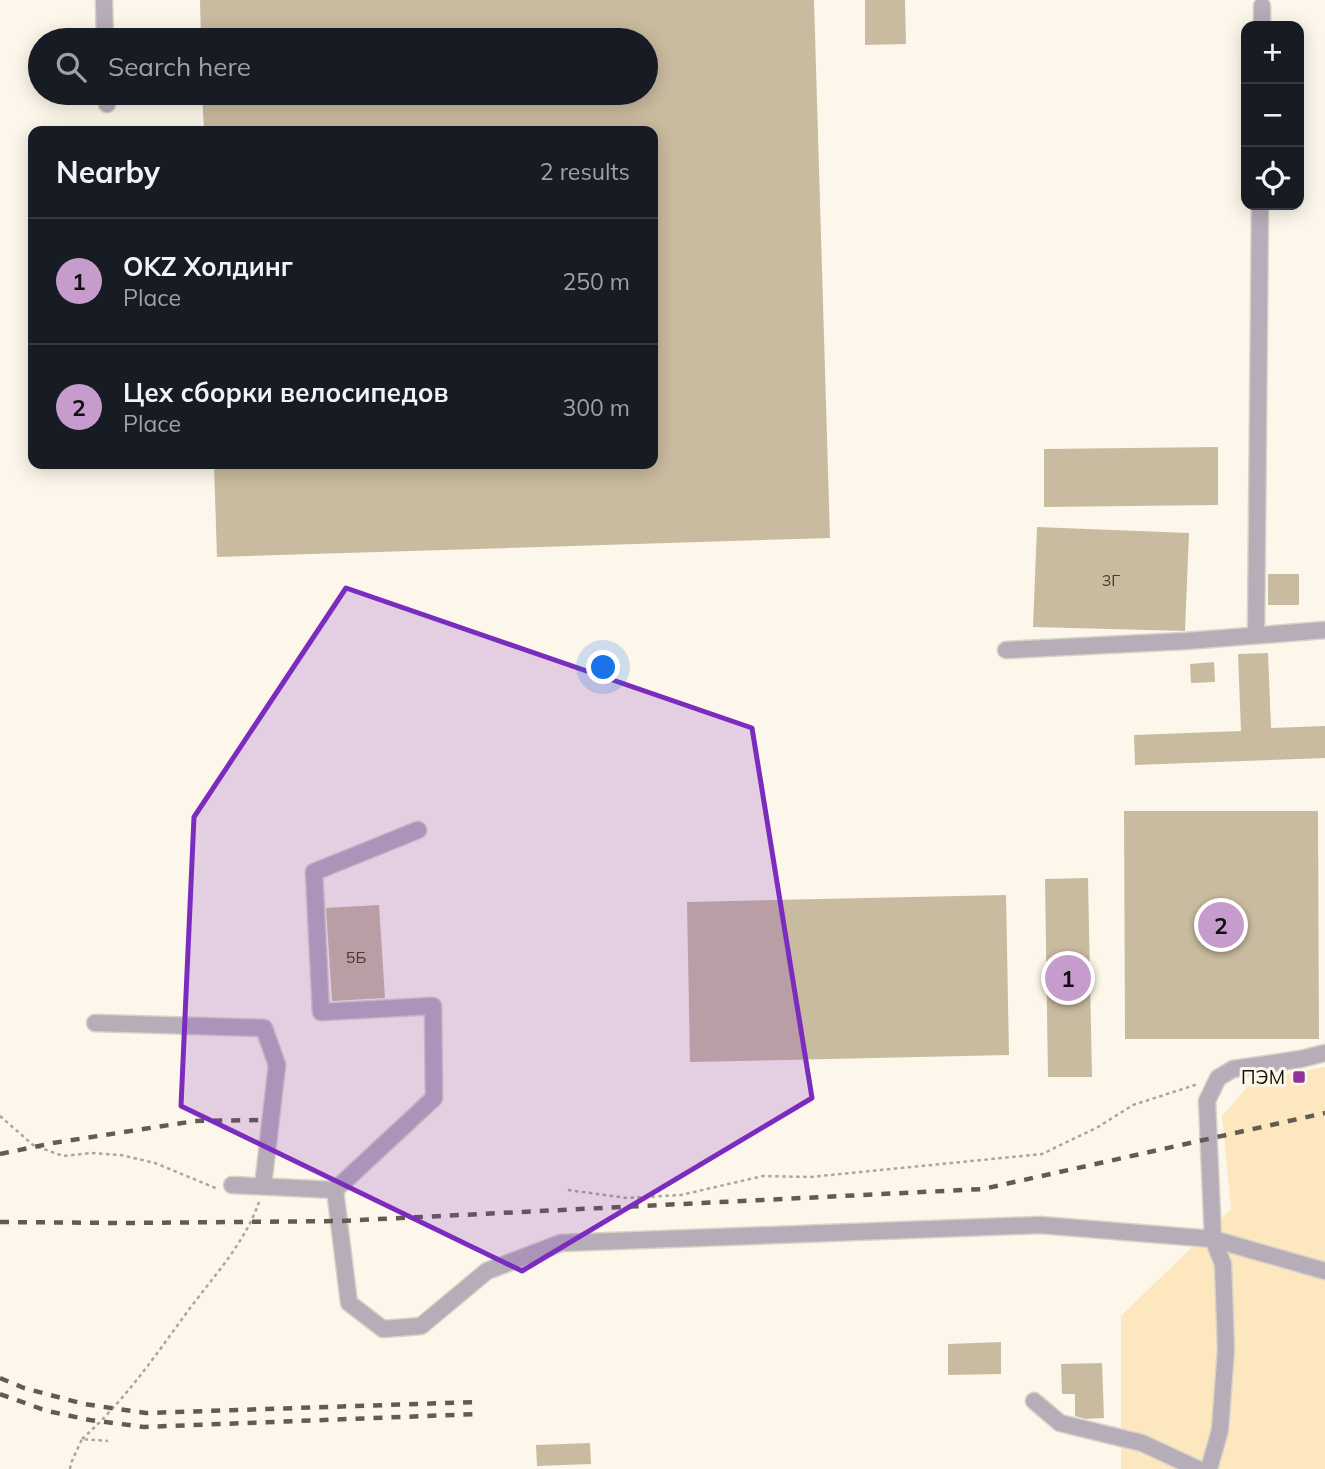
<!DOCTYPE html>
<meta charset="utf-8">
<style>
:root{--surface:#171b24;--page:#20242c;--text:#f1f3f6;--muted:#9ea1a6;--line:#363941;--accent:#c69ccd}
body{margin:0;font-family:Mulish,sans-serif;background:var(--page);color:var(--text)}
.controls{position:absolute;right:21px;top:21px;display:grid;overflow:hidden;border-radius:14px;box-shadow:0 4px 18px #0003}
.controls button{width:63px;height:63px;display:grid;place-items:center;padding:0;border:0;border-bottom:2px solid var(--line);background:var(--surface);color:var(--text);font:35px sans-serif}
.you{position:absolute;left:604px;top:668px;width:24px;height:24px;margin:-18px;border:5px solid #fff;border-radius:50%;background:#1a73e8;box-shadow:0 0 0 10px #1a73e833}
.badge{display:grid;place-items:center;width:46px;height:46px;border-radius:50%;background:var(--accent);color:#111;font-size:23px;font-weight:700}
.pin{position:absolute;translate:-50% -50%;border:4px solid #fff;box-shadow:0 2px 7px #0006}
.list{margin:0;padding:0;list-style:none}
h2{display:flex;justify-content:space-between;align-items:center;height:91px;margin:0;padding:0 28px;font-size:30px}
h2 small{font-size:23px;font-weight:400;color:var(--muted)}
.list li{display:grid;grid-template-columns:46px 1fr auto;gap:21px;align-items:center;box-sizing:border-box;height:126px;padding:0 28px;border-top:2px solid var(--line)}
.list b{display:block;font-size:26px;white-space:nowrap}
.list p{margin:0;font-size:23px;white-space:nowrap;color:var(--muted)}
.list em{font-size:23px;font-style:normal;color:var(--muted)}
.icon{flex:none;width:38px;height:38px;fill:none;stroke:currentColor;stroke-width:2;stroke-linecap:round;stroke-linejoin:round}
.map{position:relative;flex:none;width:1325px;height:1469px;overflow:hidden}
.search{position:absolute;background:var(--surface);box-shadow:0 4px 18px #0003;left:28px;top:28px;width:630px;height:77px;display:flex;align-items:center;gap:18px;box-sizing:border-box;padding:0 24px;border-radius:38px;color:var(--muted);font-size:26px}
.panel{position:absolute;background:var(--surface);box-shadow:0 4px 18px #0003;left:28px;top:126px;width:630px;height:343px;border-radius:14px}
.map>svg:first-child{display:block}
.green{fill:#fce7be}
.building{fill:#c9bb9f}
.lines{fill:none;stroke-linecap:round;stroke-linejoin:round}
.minor-casing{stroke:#d8d2c7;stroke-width:19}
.path{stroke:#aba69a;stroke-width:2.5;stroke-dasharray:3.5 3.5;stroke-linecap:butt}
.minor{stroke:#b7adb8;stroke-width:16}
.rail{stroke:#615c51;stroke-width:4.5;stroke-dasharray:9 9;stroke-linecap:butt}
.marked{fill:#7b2cbf;fill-opacity:0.2;stroke:#7b2cbf;stroke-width:5;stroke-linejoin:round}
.poi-dot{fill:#91319a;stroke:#fdf7eb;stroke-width:2.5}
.labels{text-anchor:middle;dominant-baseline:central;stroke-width:6;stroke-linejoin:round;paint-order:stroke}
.number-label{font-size:16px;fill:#443c2e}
.poi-label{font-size:19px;fill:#171208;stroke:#fdf7eb;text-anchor:end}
</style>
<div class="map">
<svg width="1325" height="1469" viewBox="0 0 1325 1469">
<rect width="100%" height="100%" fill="#fdf7eb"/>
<!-- green -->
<path class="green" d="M1325,1067V1469H1121V1316L1231,1209L1222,1116L1252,1081Z"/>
<!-- building -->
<path class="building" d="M200,0H814L830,538L217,557L214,464H653V131H204L202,93H646V40H201Z
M865,0H905L906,44L865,45Z
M1218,447V505L1044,507V449Z
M1037,527L1189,533L1185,631L1033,627Z
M1268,574H1299V605H1268Z
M1268,653L1271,728L1325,726V758L1135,765L1134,735L1241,731L1238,654Z
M1214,662L1215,682L1191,683L1190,664Z
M1124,811H1318L1319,1039H1125Z
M1088,878L1092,1077H1048L1045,879Z
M1006,895L1009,1055L690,1062L687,902Z
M379,905L385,998L332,1001L326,908Z
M1001,1342V1374L948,1375V1344Z
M1102,1363L1104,1418L1086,1419L1075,1416V1394H1062L1061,1364Z
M590,1443L591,1464L537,1466L536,1445Z"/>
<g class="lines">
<!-- minor casing -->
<g class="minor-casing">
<path id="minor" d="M104,0L105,40
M1262,26V6
M107,93V104
M1256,635L1260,205
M1006,650L1186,641L1325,630
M95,1023L264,1028L277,1065L263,1186
M232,1185L335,1190L349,1303L383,1329L421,1326L487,1271L561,1243L1040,1225L1213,1239L1325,1271
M335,1190L434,1098L433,1006L321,1012L314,872L418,830
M1034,1401L1060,1423L1142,1443L1198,1469
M1209,1469L1220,1430L1226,1349L1223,1264L1213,1239L1207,1101L1218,1078L1233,1069L1301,1059L1325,1053"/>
</g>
<!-- path -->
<path class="path" d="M0,1116L33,1145L63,1156L92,1153L121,1155L155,1163L218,1189
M568,1190L627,1198L681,1195L763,1176L810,1177L1042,1154L1098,1127L1133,1105L1198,1084
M82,1439C122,1403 151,1362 182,1319C209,1281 244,1246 259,1202
M70,1469L71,1463L82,1439L108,1441"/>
<!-- minor -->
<use href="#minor" class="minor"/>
<!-- rail -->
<path class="rail" d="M0,1154L53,1143L195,1121L264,1120
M0,1222L122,1223L340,1221L983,1189L1325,1113
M0,1378L24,1388L84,1404L146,1413L477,1402
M0,1394L47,1411L90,1420L144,1427L478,1414"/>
</g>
<!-- marked area -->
<path class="marked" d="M346,588L752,728L812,1098L522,1271L181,1106L194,817Z"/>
<!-- markers -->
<rect class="poi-dot" x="1292" y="1070" width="14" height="14" rx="3.5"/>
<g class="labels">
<!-- number labels -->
<g class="number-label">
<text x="1111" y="580">3Г</text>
<text x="356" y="957">5Б</text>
</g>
<!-- poi labels -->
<g class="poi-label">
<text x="1285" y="1077">ПЭМ</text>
</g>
</g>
</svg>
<div class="controls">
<button>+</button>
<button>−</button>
<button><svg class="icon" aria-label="locate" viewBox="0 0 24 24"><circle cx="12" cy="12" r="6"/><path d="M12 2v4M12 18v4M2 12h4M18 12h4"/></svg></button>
</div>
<div class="you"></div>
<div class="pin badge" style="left:1068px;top:978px">1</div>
<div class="pin badge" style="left:1221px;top:925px">2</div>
<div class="search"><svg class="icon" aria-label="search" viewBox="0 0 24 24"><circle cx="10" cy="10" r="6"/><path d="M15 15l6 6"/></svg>Search here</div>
<section class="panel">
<h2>Nearby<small>2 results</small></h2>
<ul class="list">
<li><span class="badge">1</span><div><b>OKZ Холдинг</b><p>Place</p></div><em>250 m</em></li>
<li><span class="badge">2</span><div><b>Цех сборки велосипедов</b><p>Place</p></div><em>300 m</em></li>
</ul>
</section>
</div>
